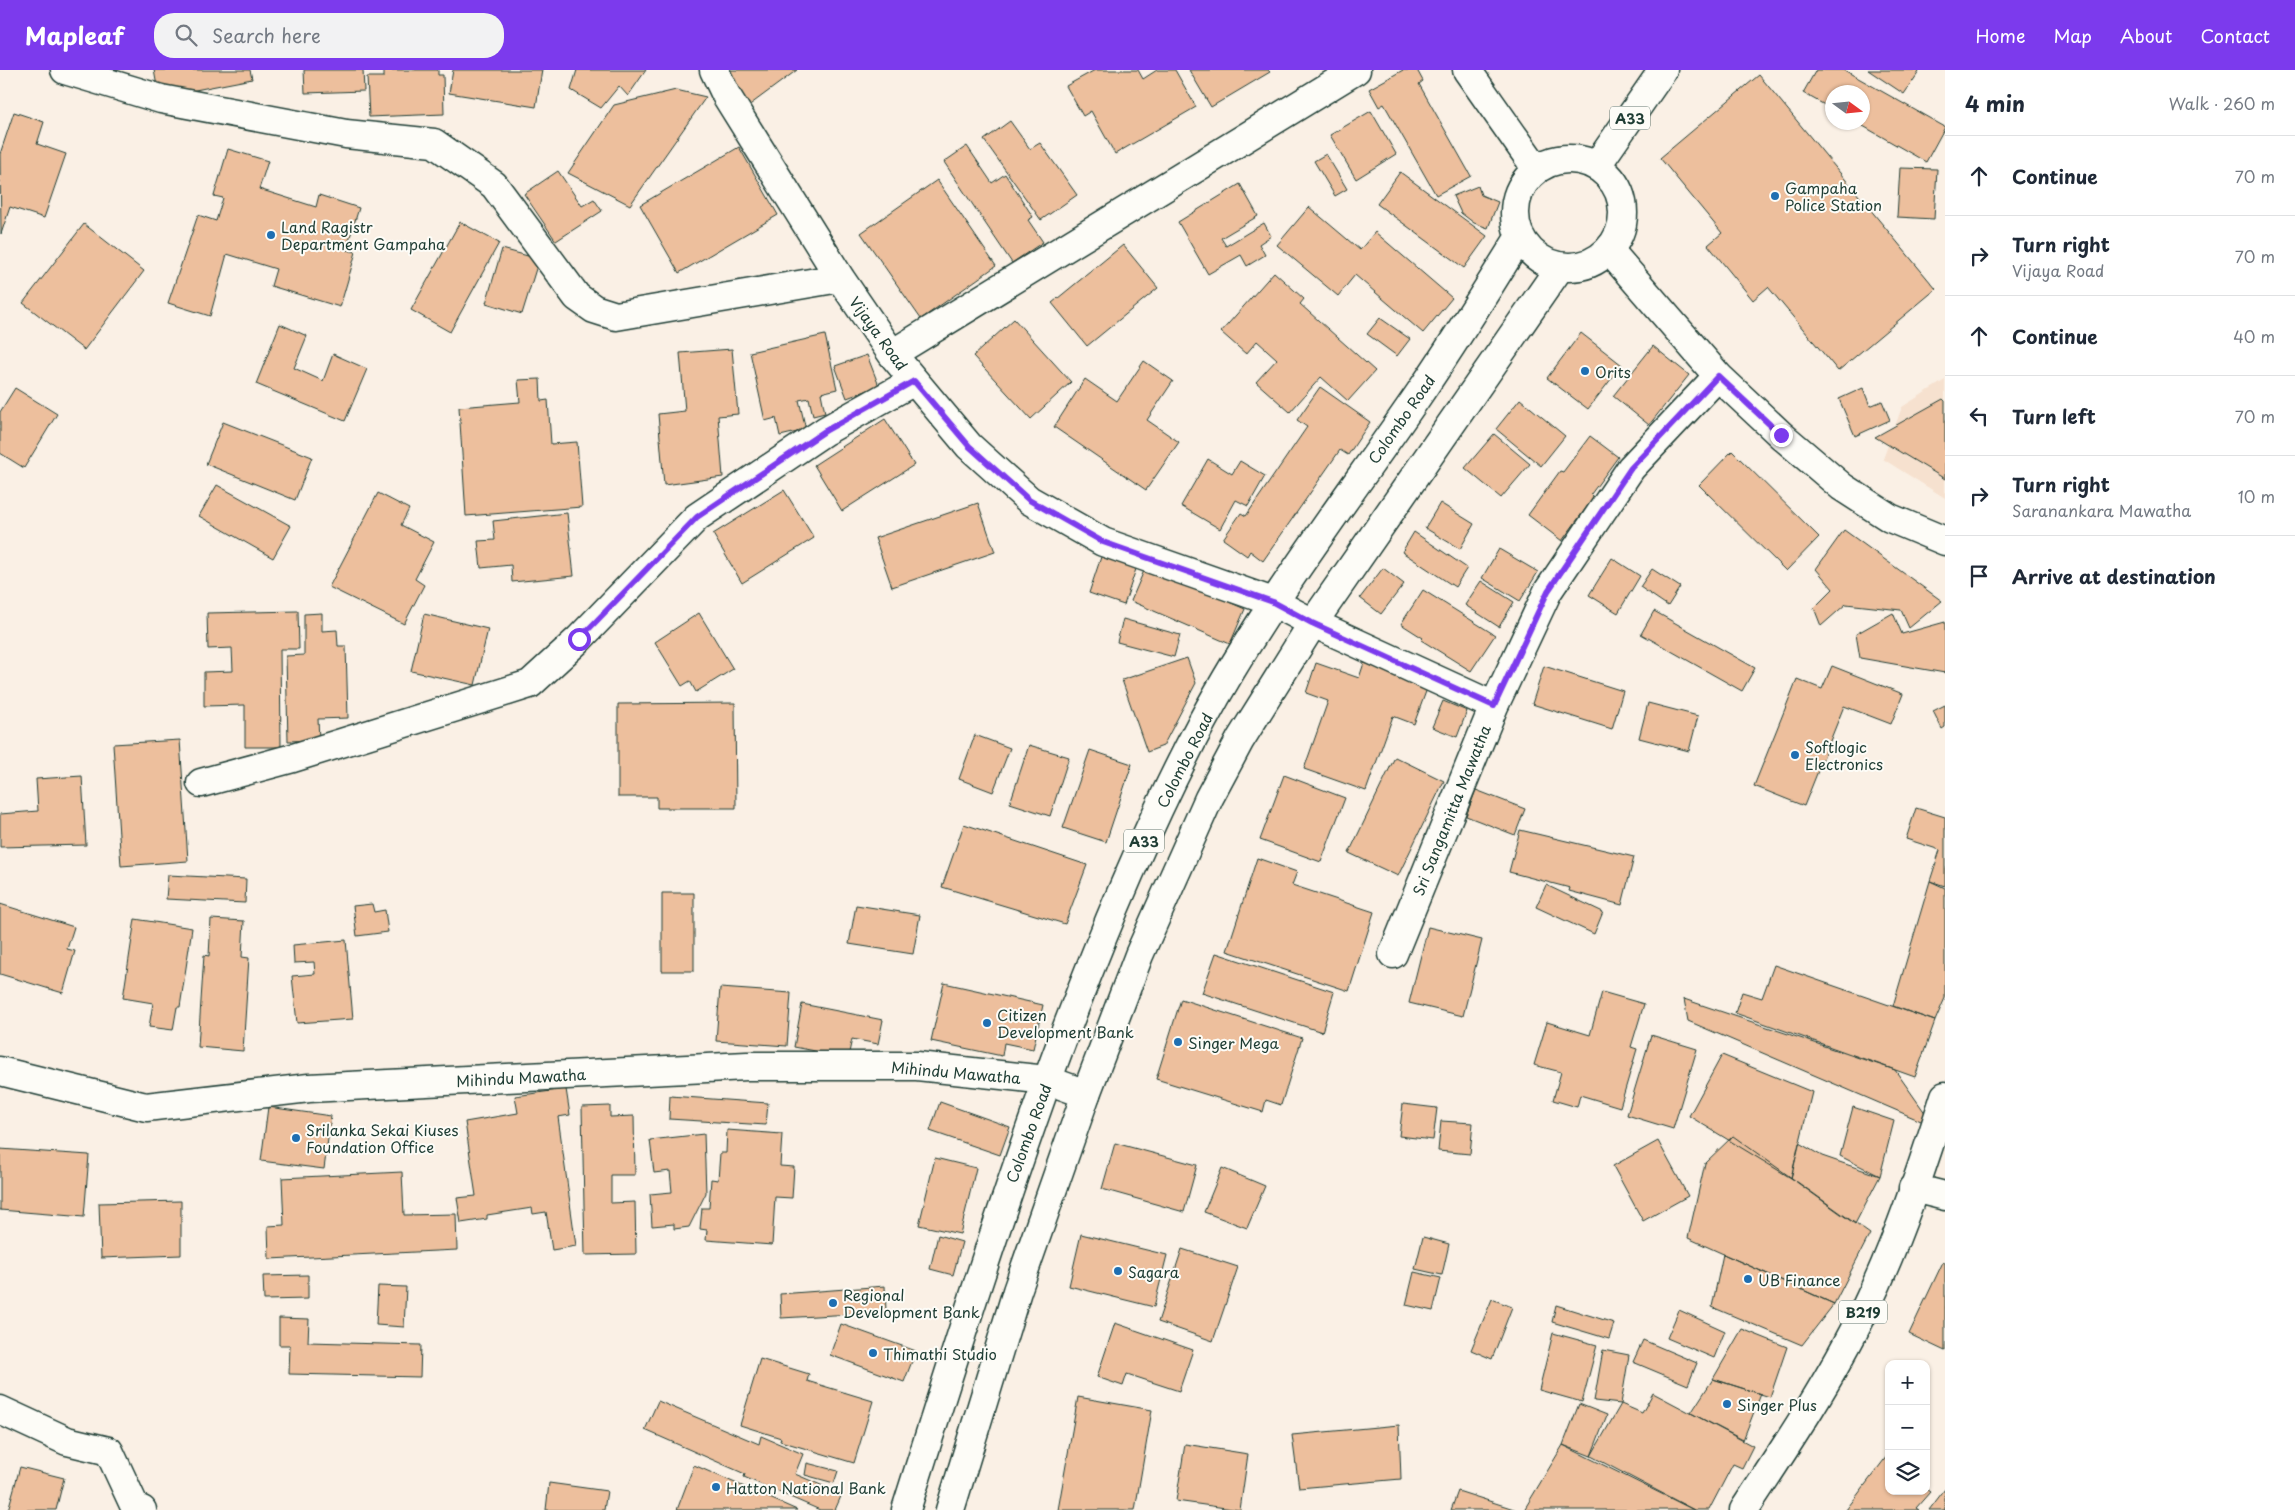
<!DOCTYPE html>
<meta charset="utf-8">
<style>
:root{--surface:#fff;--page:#f2f2f3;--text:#1f2937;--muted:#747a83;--line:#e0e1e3;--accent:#7c3aed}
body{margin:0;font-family:"Playpen Sans",sans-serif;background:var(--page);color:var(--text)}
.controls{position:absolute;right:15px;bottom:15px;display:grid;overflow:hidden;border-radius:10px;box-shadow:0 1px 4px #0004}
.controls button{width:45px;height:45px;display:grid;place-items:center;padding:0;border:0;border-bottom:1px solid var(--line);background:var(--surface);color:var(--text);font:25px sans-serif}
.compass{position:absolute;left:1825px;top:15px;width:45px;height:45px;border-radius:50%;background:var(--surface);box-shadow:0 1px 4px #0004;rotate:105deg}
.stop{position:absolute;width:15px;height:15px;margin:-11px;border:4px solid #7c3aed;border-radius:50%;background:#fff}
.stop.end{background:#7c3aed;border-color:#fff;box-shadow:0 1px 5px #0008}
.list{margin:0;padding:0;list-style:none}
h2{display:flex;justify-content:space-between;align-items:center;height:65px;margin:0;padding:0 20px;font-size:21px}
h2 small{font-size:16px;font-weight:400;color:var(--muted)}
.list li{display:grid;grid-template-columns:32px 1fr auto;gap:15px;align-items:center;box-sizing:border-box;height:80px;padding:0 20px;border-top:1px solid var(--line)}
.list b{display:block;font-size:19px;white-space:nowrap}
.list p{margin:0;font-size:16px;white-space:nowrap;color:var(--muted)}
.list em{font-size:16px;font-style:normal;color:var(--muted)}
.icon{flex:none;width:28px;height:28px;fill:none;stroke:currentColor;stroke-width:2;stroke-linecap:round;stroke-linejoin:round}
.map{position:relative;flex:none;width:1945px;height:1440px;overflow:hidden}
header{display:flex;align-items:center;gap:30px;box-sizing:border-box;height:70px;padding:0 25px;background:var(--accent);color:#fff}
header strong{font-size:24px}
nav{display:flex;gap:28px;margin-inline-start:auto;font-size:18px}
.search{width:350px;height:45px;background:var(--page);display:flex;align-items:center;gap:12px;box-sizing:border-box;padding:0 18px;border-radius:20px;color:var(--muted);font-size:19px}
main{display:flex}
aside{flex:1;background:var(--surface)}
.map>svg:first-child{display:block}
.built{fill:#f6e1cf}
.building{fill:#edbf9d;stroke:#1f3d34}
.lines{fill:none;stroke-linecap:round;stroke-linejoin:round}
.minor-casing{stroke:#1f3d34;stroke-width:31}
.primary-casing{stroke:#1f3d34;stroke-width:31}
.trunk-casing{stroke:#1f3d34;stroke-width:31}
.minor{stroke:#fdfcf7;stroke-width:28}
.primary{stroke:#fdfcf7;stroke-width:28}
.trunk{stroke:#fdfcf7;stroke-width:28}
.route{stroke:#7c3aed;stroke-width:6}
.poi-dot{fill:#1f6fb2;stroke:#fdfcf7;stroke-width:2}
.labels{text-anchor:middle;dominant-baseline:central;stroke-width:4;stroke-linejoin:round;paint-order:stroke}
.shield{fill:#fdfcf7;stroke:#62766e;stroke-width:1}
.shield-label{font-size:14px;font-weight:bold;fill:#1f3d34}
.poi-label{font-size:15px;fill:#1f3d34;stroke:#fdfcf7;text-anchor:start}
.street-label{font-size:15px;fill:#1f3d34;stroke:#fdfcf7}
</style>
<header>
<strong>Mapleaf</strong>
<div class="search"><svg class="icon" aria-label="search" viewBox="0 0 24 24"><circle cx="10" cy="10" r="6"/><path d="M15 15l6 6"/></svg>Search here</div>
<nav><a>Home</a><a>Map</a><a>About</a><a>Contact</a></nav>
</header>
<main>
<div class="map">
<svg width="1945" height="1440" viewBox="0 0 1945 1440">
<rect width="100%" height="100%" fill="#faf0e5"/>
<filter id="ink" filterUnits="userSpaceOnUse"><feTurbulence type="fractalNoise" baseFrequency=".02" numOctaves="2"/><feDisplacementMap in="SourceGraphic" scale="10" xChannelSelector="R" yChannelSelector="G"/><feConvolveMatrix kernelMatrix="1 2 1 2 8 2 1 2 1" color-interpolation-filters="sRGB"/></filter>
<g filter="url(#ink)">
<!-- built -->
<path class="built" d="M1945,310V428L1883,389L1902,337Z"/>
<!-- building -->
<path class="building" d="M154,0H250L252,9L159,27Z
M304,0H363L364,21L305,23Z
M384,0H438V5H443L444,44L369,47L367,7H384Z
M453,0H542L536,37L449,23Z
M577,0H646L628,26L619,16L601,38L571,20Z
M721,0H797L747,37Z
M1095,0H1138L1143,9L1157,0H1175L1196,37L1115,84L1091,41L1083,46L1066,16Z
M1189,0H1268L1270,2L1211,37Z
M1403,0H1417L1423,11L1419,14L1471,106L1436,125L1384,34L1379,37L1369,19Z
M1816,0H1844L1945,57L1926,92L1856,52H1862V22H1832V39L1803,23Z
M1868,0H1917L1919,2L1904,24Z
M1759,5L1936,219L1838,301L1768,217L1753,230L1708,175L1722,163L1660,88Z
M676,20L706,27L630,135L568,103L614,35Z
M1371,41L1396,84L1356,109L1330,65Z
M14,42L44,52L37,74L66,84L44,148L10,137L1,164L0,84Z
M1010,51L1030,79L1040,73L1077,125L1041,150L984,70Z
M967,76L992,113L1005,104L1033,147L1028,150L1043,172L1012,193L944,92Z
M739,77L778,145L679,203L640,135Z
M228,79L268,91L259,119L316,137L319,125L359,138L346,180L356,182L340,237L271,216L276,199L227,184L210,246L168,233L198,145L216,151L223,128L214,126Z
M1326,84L1347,119L1335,126L1314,91Z
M1900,98L1937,99L1934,149L1897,147Z
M558,101L582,136L594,129L602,141L556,171L524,124Z
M1400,102L1487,166L1464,198L1377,134Z
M937,110L996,196L921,249L861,163Z
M1240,114L1258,146L1221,168L1226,176L1264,153L1271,166L1259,174L1265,185L1247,196L1241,185L1208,204L1178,152Z
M1478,116L1481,125L1498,132L1488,158L1474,153L1461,143L1453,126Z
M1309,137L1360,180L1375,162L1452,228L1423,263L1355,205L1338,226L1277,175Z
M460,152L499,173L450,262L411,240Z
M84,154L144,201L84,280L23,233Z
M1123,175L1158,218L1087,276L1052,233Z
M502,179L539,189L522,244L486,233Z
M1274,202L1304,229L1300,234L1375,301L1348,331L1321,307L1290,342L1256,312L1277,289L1257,271L1246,284L1221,262Z
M1380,248L1410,269L1397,286L1367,264Z
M1014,249L1071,312L1031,349L973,286Z
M280,254L307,266L294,298L323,311L333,284L367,299L345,351L256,314Z
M1581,263L1622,295L1588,339L1547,308Z
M825,265L837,319L821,323L825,343L813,346L809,328L799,330L806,360L780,366L776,348L765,351L750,282Z
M1653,276L1689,305L1649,355L1613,326Z
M732,279L738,344L718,346L723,407L664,415L658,344L685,341L680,283Z
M867,285L879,316L847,328L835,296Z
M1144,291L1173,311L1147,350L1179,372L1146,420L1054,357L1085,309L1117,331Z
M540,309L541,331L548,330L551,374L577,372L582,437L466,446L459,337L520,332L518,310Z
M1320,317L1370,352L1348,385L1340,380L1263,491L1250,481L1247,486L1223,469L1241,443L1246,446L1307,357L1297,350Z
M15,318L57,344L24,398L0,383V342Z
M1863,318L1870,336L1882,331L1890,350L1855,366L1839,329Z
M1520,329L1565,366L1541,396L1496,359Z
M1943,329L1945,331V409L1875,367Z
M885,349L914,395L842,441L814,395Z
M223,352L312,387L295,430L206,394Z
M1494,364L1530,394L1501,428L1465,398Z
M1590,366L1618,387L1591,424L1594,427L1562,471L1528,445L1560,401L1563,402Z
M1732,381L1819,467L1786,501L1699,415Z
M1208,389L1232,404L1240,391L1265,406L1248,436L1236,430L1220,459L1181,436Z
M217,415L291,456L273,488L199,446Z
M784,420L814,468L742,513L713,464Z
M378,423L409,439L401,455L434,472L415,509L424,515L404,554L329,517Z
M978,433L995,482L892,517L875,468Z
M1440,433L1474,454L1460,479L1425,458Z
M567,443L574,506L512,512L511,495L481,498L478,471L495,470L493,451Z
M1844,460L1942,531L1909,558L1901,540L1846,534L1821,556L1814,538L1833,519L1816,499Z
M1414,462L1467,498L1455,517L1402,482Z
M1499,479L1538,502L1520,531L1482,508Z
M1103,481L1138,493L1124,535L1089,523Z
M1612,488L1640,506L1618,543L1589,525Z
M1146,496L1245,539L1230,574L1131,531Z
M1383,498L1404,514L1381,544L1360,528Z
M1652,499L1680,517L1668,536L1640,517Z
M1481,511L1514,532L1499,557L1465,535Z
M1423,520L1495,565L1471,601L1421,570L1423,568L1401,554Z
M298,541L299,579H280L281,677H245V635L204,636V602L233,601L232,578L208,579L207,543Z
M1654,541L1755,598L1742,621L1641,564Z
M322,543V561L337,560L338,576H346L348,648L318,649L319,670L288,671L286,586L304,585V544Z
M699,543L733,599L696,622L690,611L682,616L655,572Z
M1893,543L1902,564L1945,552V603L1860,588L1856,564Z
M424,544L488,559L475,615L411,601Z
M1123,549L1180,565L1174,587L1117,572Z
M1187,588L1196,613L1163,676L1147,682L1122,610Z
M1316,593L1359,608L1364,593L1428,616L1414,654L1393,646L1366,721L1304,699L1328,631L1306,623Z
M1544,596L1623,621L1612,659L1532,634Z
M1832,596L1903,624L1891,654L1844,636L1804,736L1754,716L1797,609L1822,619Z
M1443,631L1467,641L1457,667L1432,657Z
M735,633L736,738H657V727H618V634Z
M1648,633L1698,646L1689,681L1639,668Z
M1945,635V657L1942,659L1933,641Z
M975,665L1010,678L993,722L959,709Z
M180,670L188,791L121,796L113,674Z
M1029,675L1069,687L1050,746L1010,733Z
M1090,680L1132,694L1106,772L1063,758Z
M1395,687L1444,711L1398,806L1349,783Z
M1284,705L1345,728L1321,792L1260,770Z
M82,706L86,775L0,777V744L38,741L36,709Z
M1476,720L1525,739L1515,765L1466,746Z
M1916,738L1945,747V816L1930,811L1940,780L1906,769Z
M964,754L1087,795L1065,854L942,817Z
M1520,760L1634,787L1622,835L1569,821L1570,818L1509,802Z
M1257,788L1297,802L1292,815L1374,842L1349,921L1227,881Z
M168,805L246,809L245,833L166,829Z
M1930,811L1945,818V928L1935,951L1893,936Z
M1546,815L1603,842L1594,864L1536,837Z
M662,823H694V901H662Z
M0,834L74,857L67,879L75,881L63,923L0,904Z
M372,834L374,842L385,840L388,862L357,866L353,836Z
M856,835L920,845L913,884L849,874Z
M135,849L192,858L180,937H177L173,960L149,957L153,933L123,928Z
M211,849L244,851L242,887L249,888L243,981L198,977L204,885L209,886Z
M1428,857L1482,870L1463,946L1409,933Z
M346,870L353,949L297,953L292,906L315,904L314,892L294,893L293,875Z
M1216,883L1334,922L1322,962L1202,923Z
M1774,895L1935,951L1915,1007L1735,943L1742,922L1762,928Z
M944,913L1043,935L1033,979L1004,973L1002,986L931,971Z
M720,918L791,923L787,976L716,971Z
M1602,922L1644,934L1631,977L1637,979L1620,1037L1580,1025L1577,1037L1553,1030L1561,1002L1534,995L1547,952L1590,965Z
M1181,929L1302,968L1281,1035L1266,1030L1263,1042L1156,1009Z
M1684,929L1895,1000L1935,1057L1688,951Z
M802,934L883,950L878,974L852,969L848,987L794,977Z
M1651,965L1697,979L1673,1059L1627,1045Z
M1722,985L1812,1022L1791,1108L1689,1046Z
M566,1019L570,1045L558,1047L576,1176L552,1180L546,1142L533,1144L532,1138L487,1145V1149L461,1153L457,1128L476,1126L465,1052L518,1043L515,1026Z
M670,1026L768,1033L766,1055L669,1049Z
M940,1032L1010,1057L1000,1085L930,1061Z
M1403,1034L1437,1038L1433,1070L1399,1066Z
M610,1036V1047L634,1046L635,1105H611V1133L635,1132L636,1184L585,1185L582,1037Z
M268,1037L331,1046L324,1099L261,1091Z
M1853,1037L1894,1051L1880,1106L1840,1086Z
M1441,1051L1473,1053L1470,1084L1438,1081Z
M727,1060L782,1064L780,1096L794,1097L792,1128L775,1127L772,1175L706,1170L707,1160L700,1159L702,1138H709L711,1109L718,1110L720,1083H726Z
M704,1064L706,1123L689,1157L674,1159V1154L652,1156L650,1124L672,1122L670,1101L654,1103L650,1070Z
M1733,1066L1870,1164L1834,1234L1688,1168L1705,1093Z
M1658,1071L1688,1126L1643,1151L1613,1096Z
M1115,1073L1197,1095L1184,1142L1102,1119Z
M1799,1073L1822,1086L1880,1106L1855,1154L1791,1108Z
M0,1079L89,1085L84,1147L0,1140Z
M935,1088L976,1098L960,1164L919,1155Z
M1222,1098L1265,1116L1247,1158L1204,1142Z
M402,1102L404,1145L456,1144L457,1180L269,1189L268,1156L284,1155L282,1108Z
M181,1131V1185L101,1188L99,1133Z
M1081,1164L1167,1185L1154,1237L1069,1216Z
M938,1165L962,1172L953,1205L930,1199Z
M1423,1167L1449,1174L1442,1205L1415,1199Z
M1182,1179L1238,1197L1213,1271L1158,1252Z
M1723,1184L1834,1234L1802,1275L1712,1237Z
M1943,1192L1945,1193V1281L1909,1264Z
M1414,1202L1441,1208L1433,1241L1406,1235Z
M308,1205V1229L264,1230L263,1206Z
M378,1216L406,1217L404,1257L376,1255Z
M885,1216L886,1242L781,1248L780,1224Z
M1492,1229L1512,1237L1492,1289L1471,1280Z
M1556,1235L1614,1253L1609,1269L1552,1252Z
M1679,1240L1725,1261L1714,1288L1667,1268Z
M279,1248L309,1249L308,1272L421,1275L420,1307L289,1304L290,1275H279Z
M1115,1253L1193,1280L1179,1321L1127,1304L1123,1316L1097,1307Z
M841,1254L916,1281L904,1312L830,1285Z
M1742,1259L1787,1277L1770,1327L1713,1309Z
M1553,1263L1597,1275L1582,1332L1539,1320Z
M1643,1270L1697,1293L1688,1315L1633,1292Z
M1603,1280L1629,1285L1621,1334L1594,1331Z
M760,1289L809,1304L807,1311L873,1331L854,1393L780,1371L781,1368L740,1355Z
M1713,1309L1761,1324L1743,1370L1691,1343Z
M1653,1323L1753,1376L1742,1398L1733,1394L1709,1440H1694L1591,1386L1621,1334L1642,1343Z
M1078,1327L1152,1340L1135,1440H1058Z
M658,1331L759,1374L761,1366L803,1384L795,1404L842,1424L835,1440H820L744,1407L745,1404L645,1360Z
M1579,1334L1607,1345L1591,1386L1563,1375Z
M1399,1355L1401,1409L1299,1418L1292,1365Z
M1185,1374L1248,1384L1240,1440L1176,1431Z
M1563,1375L1694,1440H1524Z
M1887,1386L1889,1388V1421H1926V1419L1930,1422L1916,1438L1919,1440H1846Z
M807,1393L838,1401L834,1413L805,1405Z
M694,1395L797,1440H677Z
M20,1397L64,1408L56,1440H8Z
M549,1413L607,1421L604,1440H546Z
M1945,1419V1440H1929Z
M1458,1421L1517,1440H1451Z"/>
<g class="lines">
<!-- minor casing -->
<g class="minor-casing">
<path id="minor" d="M65,0L161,29L346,64L434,73L494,115L577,227L594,239L616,246L840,208
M714,0L726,25L840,208L892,284L969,376L1029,430L1103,472L1273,532L1313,553L1494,636
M892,284L1356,0
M201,713L293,688L530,614L579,569L697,447L825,361L914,311
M1393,884L1494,636L1548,521L1631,398L1718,306
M0,1001L146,1037L309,1018L747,996H917L1047,1010
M1913,1118L1945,1126
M0,1340L67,1371L109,1381L135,1437L142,1440"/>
</g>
<!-- primary casing -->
<g class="primary-casing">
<path id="primary" d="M1467,0L1536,98
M1609,180L1718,306L1781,365L1842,417L1890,448L1945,471
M1047,1010L1086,1024
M1744,1440C1787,1375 1831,1309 1865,1239C1898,1171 1922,1098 1945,1026"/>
</g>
<!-- trunk casing -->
<g class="trunk-casing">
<path id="trunk" d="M1515 143a54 54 0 1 1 108 0a54 54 0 1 1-108 0Z
M1597,95L1663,0
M906,1440C953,1290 1000,1140 1054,992C1097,876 1144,761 1202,652C1264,536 1345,432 1419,324C1454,273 1487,220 1519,168
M950,1440L1017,1221L1086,1024L1139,885L1209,728L1240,670L1313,553L1560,197"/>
</g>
<!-- minor -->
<use href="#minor" class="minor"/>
<!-- primary -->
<use href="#primary" class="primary"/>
<!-- trunk -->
<use href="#trunk" class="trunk"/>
</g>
</g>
<g class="lines" filter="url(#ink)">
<!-- route -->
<path class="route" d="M579,569L697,447L825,361L914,311L969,376L1029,430L1103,472L1273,532L1312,553L1494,636L1548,521L1631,398L1718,306L1781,365"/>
</g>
<!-- markers -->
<g class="poi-dot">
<circle cx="1775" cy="126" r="5"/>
<circle cx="271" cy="165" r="5"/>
<circle cx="1585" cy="301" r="5"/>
<circle cx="1795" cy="685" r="5"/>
<circle cx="987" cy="953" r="5"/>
<circle cx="1178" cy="972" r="5"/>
<circle cx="296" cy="1068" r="5"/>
<circle cx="1118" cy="1201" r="5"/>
<circle cx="1748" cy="1209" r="5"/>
<circle cx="833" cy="1233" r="5"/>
<circle cx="873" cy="1283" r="5"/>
<circle cx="1727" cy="1334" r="5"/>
<circle cx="716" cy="1417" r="5"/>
</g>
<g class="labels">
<!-- shield labels -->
<g class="shield">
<rect x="1610" y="36.5" width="40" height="23" rx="4"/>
<rect x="1124" y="759.5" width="40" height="23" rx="4"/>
<rect x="1839" y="1230.5" width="48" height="23" rx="4"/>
</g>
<g class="shield-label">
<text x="1630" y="48">A33</text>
<text x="1144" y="771">A33</text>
<text x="1863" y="1242">B219</text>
</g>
<!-- poi labels -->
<g class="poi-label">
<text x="1785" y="117">Gampaha<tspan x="1785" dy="17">Police Station</tspan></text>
<text x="281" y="156">Land Ragistr<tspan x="281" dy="17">Department Gampaha</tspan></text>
<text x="1595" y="301">Orits</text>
<text x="1805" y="676">Softlogic<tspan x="1805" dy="17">Electronics</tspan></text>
<text x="997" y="944">Citizen<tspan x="997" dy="17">Development Bank</tspan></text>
<text x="1188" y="972">Singer Mega</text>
<text x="306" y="1059">Srilanka Sekai Kiuses<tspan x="306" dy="17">Foundation Office</tspan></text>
<text x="1128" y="1201">Sagara</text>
<text x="1758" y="1209">UB Finance</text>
<text x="843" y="1224">Regional<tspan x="843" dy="17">Development Bank</tspan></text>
<text x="883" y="1283">Thimathi Studio</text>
<text x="1737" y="1334">Singer Plus</text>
<text x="726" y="1417">Hatton National Bank</text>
</g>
<!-- street labels -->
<g class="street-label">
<text transform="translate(879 263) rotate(54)">Vijaya Road</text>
<text transform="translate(1401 349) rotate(-55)">Colombo Road</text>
<text transform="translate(1184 690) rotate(-63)">Colombo Road</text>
<text transform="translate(1451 740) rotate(-68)">Sri Sangamitta Mawatha</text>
<text transform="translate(956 1002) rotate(5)">Mihindu Mawatha</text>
<text transform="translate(521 1007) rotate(-3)">Mihindu Mawatha</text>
<text transform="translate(1028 1063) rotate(-70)">Colombo Road</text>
</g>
</g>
</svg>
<div class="controls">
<button>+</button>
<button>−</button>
<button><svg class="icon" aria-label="layers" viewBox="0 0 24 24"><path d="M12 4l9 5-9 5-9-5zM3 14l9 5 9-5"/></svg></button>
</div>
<svg class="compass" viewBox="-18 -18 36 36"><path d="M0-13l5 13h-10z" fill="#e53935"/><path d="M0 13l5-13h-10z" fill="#747a83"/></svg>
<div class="stop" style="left:579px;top:569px"></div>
<div class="stop end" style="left:1781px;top:365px"></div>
</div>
<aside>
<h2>4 min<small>Walk · 260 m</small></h2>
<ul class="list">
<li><svg class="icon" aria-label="ahead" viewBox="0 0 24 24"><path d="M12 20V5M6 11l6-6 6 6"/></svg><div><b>Continue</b></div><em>70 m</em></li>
<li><svg class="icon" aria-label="right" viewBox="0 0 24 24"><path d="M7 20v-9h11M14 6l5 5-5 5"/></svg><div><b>Turn right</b><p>Vijaya Road</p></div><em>70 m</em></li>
<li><svg class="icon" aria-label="ahead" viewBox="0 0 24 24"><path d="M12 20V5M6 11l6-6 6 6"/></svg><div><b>Continue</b></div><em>40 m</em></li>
<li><svg class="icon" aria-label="left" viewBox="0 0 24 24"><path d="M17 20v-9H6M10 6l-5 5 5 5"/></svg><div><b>Turn left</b></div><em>70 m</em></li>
<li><svg class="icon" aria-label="right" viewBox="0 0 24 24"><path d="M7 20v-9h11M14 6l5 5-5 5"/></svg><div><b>Turn right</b><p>Saranankara Mawatha</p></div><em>10 m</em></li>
<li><svg class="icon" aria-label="arrive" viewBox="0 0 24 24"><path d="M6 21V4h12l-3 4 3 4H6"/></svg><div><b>Arrive at destination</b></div></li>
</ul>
</aside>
</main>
